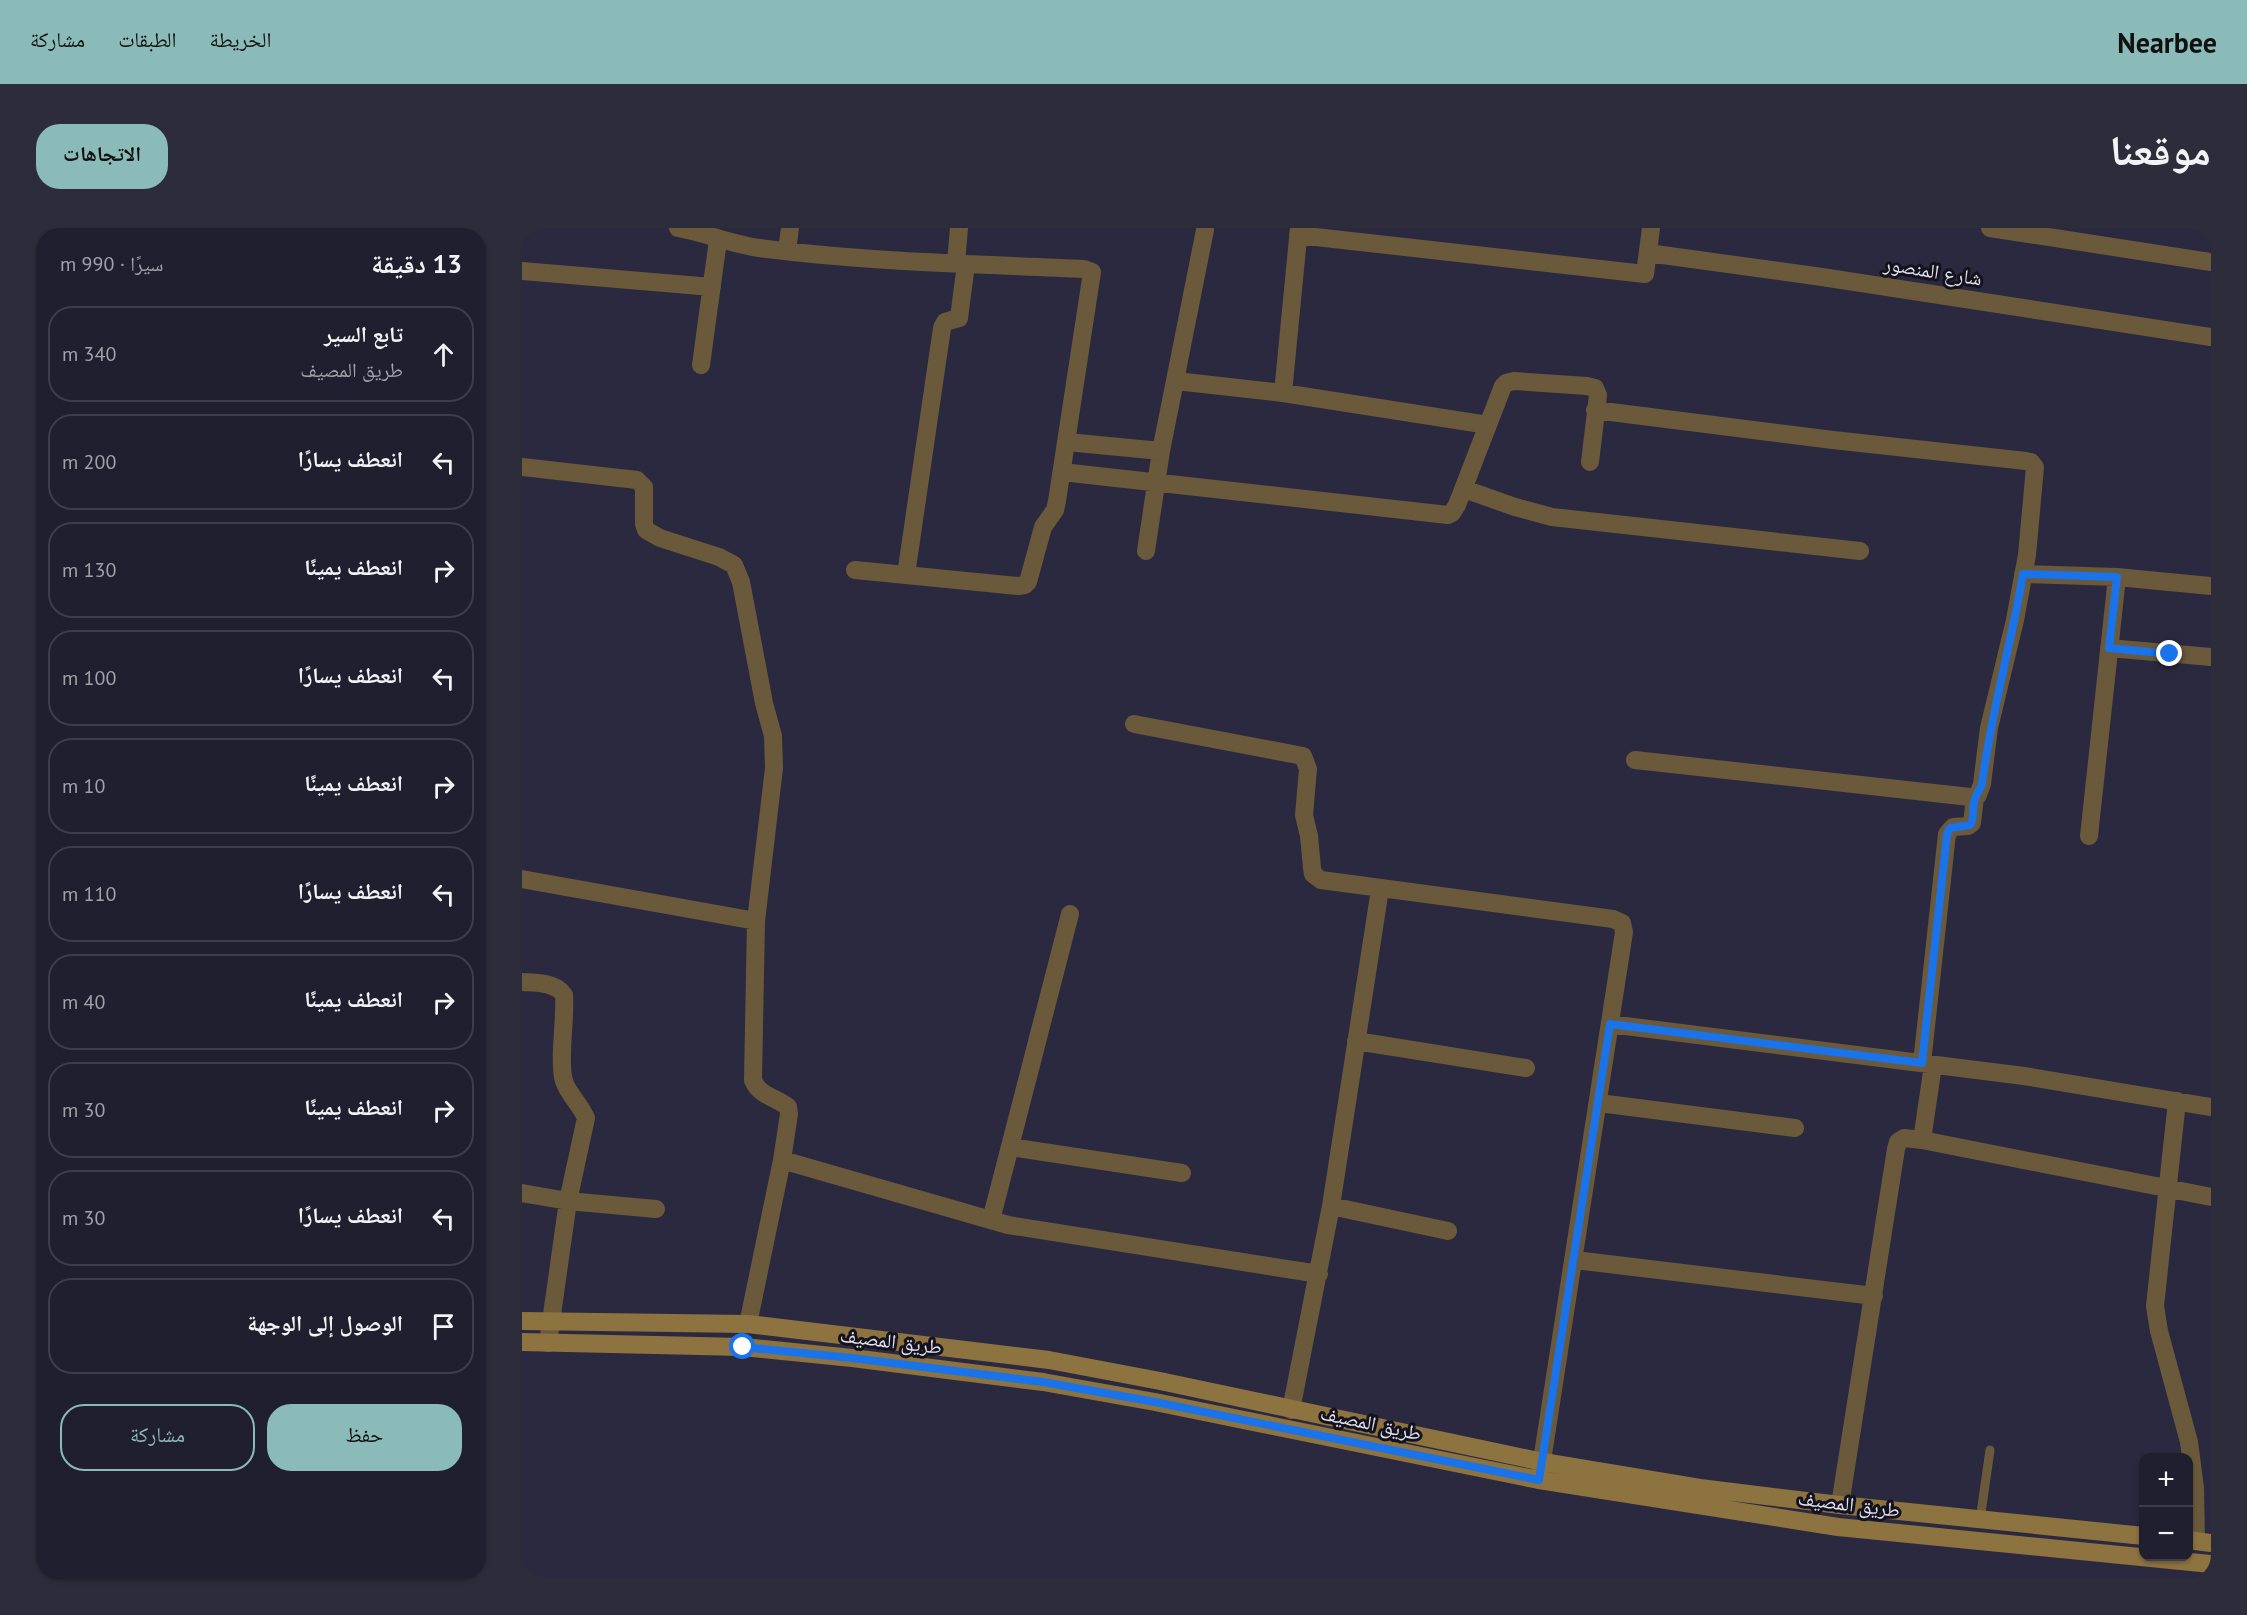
<!DOCTYPE html>
<html lang="ar">
<meta charset="utf-8">
<style>
:root{--surface:#201f2f;--page:#2d2c3b;--text:#f1f3f6;--muted:#a2a2aa;--line:#3d3d4b;--accent:#8bbbb9}
body{margin:0;font-family:"PT Sans","Noto Naskh Arabic",sans-serif;background:var(--page);color:var(--text);direction:rtl}
.controls{position:absolute;right:18px;bottom:18px;display:grid;overflow:hidden;border-radius:12px;box-shadow:0 2px 4px #0004}
.controls button{width:54px;height:54px;display:grid;place-items:center;padding:0;border:0;border-bottom:2px solid var(--line);background:var(--surface);color:var(--text);font:30px sans-serif}
.stop{position:absolute;width:18px;height:18px;margin:-14px;border:4px solid #1a73e8;border-radius:50%;background:#fff}
.stop.end{background:#1a73e8;border-color:#fff;box-shadow:0 2px 6px #0008}
.list{margin:0;padding:0;list-style:none}
h2{display:flex;justify-content:space-between;align-items:center;height:78px;margin:0;padding:0 24px;font-size:26px}
h2 small{font-size:20px;font-weight:400;color:var(--muted)}
.list li{display:grid;grid-template-columns:39px 1fr auto;gap:18px;align-items:center;box-sizing:border-box;height:96px;margin:0 12px 12px;padding:0 12px;border:2px solid var(--line);border-radius:24px}
.list b{display:block;font-size:22px;white-space:nowrap}
.list p{margin:0;font-size:20px;white-space:nowrap;color:var(--muted)}
.list em{font-size:20px;font-style:normal;color:var(--muted)}
.actions{display:flex;gap:12px;padding:18px 24px}
.actions a{flex:1;padding:14px 0;border:2px solid var(--accent);border-radius:24px;text-align:center;font-size:21px;color:var(--accent)}
.actions .main{background:var(--accent);color:#111}
.icon{flex:none;width:33px;height:33px;fill:none;stroke:currentColor;stroke-width:2;stroke-linecap:round;stroke-linejoin:round}
.map{position:relative;flex:none;width:1689px;height:1351px;overflow:hidden;direction:ltr;border-radius:24px}
header{display:flex;align-items:center;gap:36px;box-sizing:border-box;height:84px;padding:0 30px;background:var(--accent);color:#111}
header strong{font-size:28px}
nav{display:flex;gap:33px;margin-inline-start:auto;font-size:21px}
.intro{display:flex;align-items:center;justify-content:space-between;box-sizing:border-box;height:144px;padding:0 36px}
h1{margin:0;font-size:42px}
.button{padding:15px 27px;border-radius:24px;background:var(--accent);color:#111;font-size:21px;font-weight:700}
main{display:flex;gap:36px;padding:0 36px}
aside{flex:1;background:var(--surface);border-radius:24px;box-shadow:0 2px 4px #0004}
.map>svg:first-child{display:block}
.lines{fill:none;stroke-linecap:round;stroke-linejoin:round}
.lane{stroke:#6a5a3b;stroke-width:9}
.street{stroke:#6a5a3b;stroke-width:18}
.secondary{stroke:#8d7340;stroke-width:18}
.route{stroke:#1a73e8;stroke-width:8}
.labels{text-anchor:middle;dominant-baseline:central;stroke-width:6;stroke-linejoin:round;paint-order:stroke}
.street-label{font-size:20px;fill:#e2e1f0;stroke:#14131d}
</style>
<header>
<strong>Nearbee</strong>
<nav><a>الخريطة</a><a>الطبقات</a><a>مشاركة</a></nav>
</header>
<div class="intro"><h1>موقعنا</h1><a class="button">الاتجاهات</a></div>
<main>
<div class="map">
<svg width="1689" height="1351" viewBox="0 0 1689 1351">
<rect width="100%" height="100%" fill="#2b293f"/>
<g class="lines">
<!-- lane -->
<path class="lane" d="M1458,1292L1468,1222"/>
<!-- street -->
<path class="street" d="M156,0C184,5 209,16 237,20C344,34 454,36 562,41L570,44L535,273L533,282L521,299L506,354L503,357L496,358L333,342
M1468,0L1689,34
M776,7L1123,46L1129,0
M265,22L268,0
M1126,25L1300,49L1689,109
M434,35L437,0
M0,43L190,59
M179,137L196,12
M654,153L761,165L966,197
M761,165L777,0
M1073,182L1311,212L1504,233L1509,234L1513,239L1505,327L1493,392L1467,500L1460,556L1456,567L1448,569L1113,532
M545,214L639,223
M0,239L115,252L122,259V296L124,302L138,310L197,329L212,337L219,354L242,475L251,508L252,540L234,693
M540,244L926,287L930,285L935,277L981,158L984,155L992,153L1065,158L1073,160L1076,167L1068,234
M942,261L993,279L1030,289L1338,323
M624,323L639,223L683,2
M1501,346L1595,349
M384,347L420,100L423,94L437,90L444,36
M1587,420L1689,429
M612,496L781,528L786,541L782,587L787,608L790,640L791,646L799,652L1091,691L1100,695L1102,704L1017,1252
M1567,608L1595,349L1689,358
M0,651L234,693L231,852C237,868 254,869 266,879L267,886L260,932L226,1096
M0,754C14,755 34,754 42,767C44,791 36,832 42,853C46,866 58,876 64,890L46,973L26,1115
M1088,796L1502,848L1689,879
M834,813L1004,840
M1400,835L1425,606L1431,599L1446,598L1450,595L1453,569
M1411,837L1400,912L1689,969
M1655,873L1633,1078L1637,1103L1667,1214L1673,1260L1674,1313
M1077,875L1273,900
M488,919L660,945
M260,932L486,997L797,1046
M0,965L46,973L134,981
M809,978L926,1003
M469,992L548,686
M1053,1032L1352,1068
M769,1182L809,978L858,661
M1318,1277L1374,921L1376,914L1382,910L1400,912"/>
<!-- secondary -->
<path class="secondary" d="M0,1093L226,1096L527,1132L638,1153L1021,1234L1178,1260L1318,1277L1622,1308
M0,1114L221,1119L330,1130L521,1154L633,1174L1017,1252L1176,1277L1316,1299L1689,1336
M1666,1312L1689,1315"/>
</g>
<g class="lines">
<!-- route -->
<path class="route" d="M221,1119L330,1130L521,1154L633,1174L1017,1252L1088,796L1400,835L1425,606L1428,600L1448,597C1454,589 1449,580 1453,571C1454,566 1458,562 1460,556C1469,485 1489,417 1501,346L1595,349L1587,420L1648,426"/>
</g>
<g class="labels">
<!-- street labels -->
<g class="street-label">
<text transform="translate(1411 43) rotate(9)">شارع المنصور</text>
<text transform="translate(369 1113) rotate(7)">طريق المصيف</text>
<text transform="translate(849 1195) rotate(12)">طريق المصيف</text>
<text transform="translate(1327 1276) rotate(7)">طريق المصيف</text>
</g>
</g>
</svg>
<div class="controls">
<button>+</button>
<button>−</button>
</div>
<div class="stop" style="left:221px;top:1119px"></div>
<div class="stop end" style="left:1648px;top:426px"></div>
</div>
<aside>
<h2>13 دقيقة<small>سيرًا · 990 m</small></h2>
<ul class="list">
<li><svg class="icon" aria-label="ahead" viewBox="0 0 24 24"><path d="M12 20V5M6 11l6-6 6 6"/></svg><div><b>تابع السير</b><p>طريق المصيف</p></div><em>340 m</em></li>
<li><svg class="icon" aria-label="left" viewBox="0 0 24 24"><path d="M17 20v-9H6M10 6l-5 5 5 5"/></svg><div><b>انعطف يسارًا</b></div><em>200 m</em></li>
<li><svg class="icon" aria-label="right" viewBox="0 0 24 24"><path d="M7 20v-9h11M14 6l5 5-5 5"/></svg><div><b>انعطف يمينًا</b></div><em>130 m</em></li>
<li><svg class="icon" aria-label="left" viewBox="0 0 24 24"><path d="M17 20v-9H6M10 6l-5 5 5 5"/></svg><div><b>انعطف يسارًا</b></div><em>100 m</em></li>
<li><svg class="icon" aria-label="right" viewBox="0 0 24 24"><path d="M7 20v-9h11M14 6l5 5-5 5"/></svg><div><b>انعطف يمينًا</b></div><em>10 m</em></li>
<li><svg class="icon" aria-label="left" viewBox="0 0 24 24"><path d="M17 20v-9H6M10 6l-5 5 5 5"/></svg><div><b>انعطف يسارًا</b></div><em>110 m</em></li>
<li><svg class="icon" aria-label="right" viewBox="0 0 24 24"><path d="M7 20v-9h11M14 6l5 5-5 5"/></svg><div><b>انعطف يمينًا</b></div><em>40 m</em></li>
<li><svg class="icon" aria-label="right" viewBox="0 0 24 24"><path d="M7 20v-9h11M14 6l5 5-5 5"/></svg><div><b>انعطف يمينًا</b></div><em>30 m</em></li>
<li><svg class="icon" aria-label="left" viewBox="0 0 24 24"><path d="M17 20v-9H6M10 6l-5 5 5 5"/></svg><div><b>انعطف يسارًا</b></div><em>30 m</em></li>
<li><svg class="icon" aria-label="arrive" viewBox="0 0 24 24"><path d="M6 21V4h12l-3 4 3 4H6"/></svg><div><b>الوصول إلى الوجهة</b></div></li>
</ul>
<div class="actions"><a class="main">حفظ</a><a>مشاركة</a></div>
</aside>
</main>
